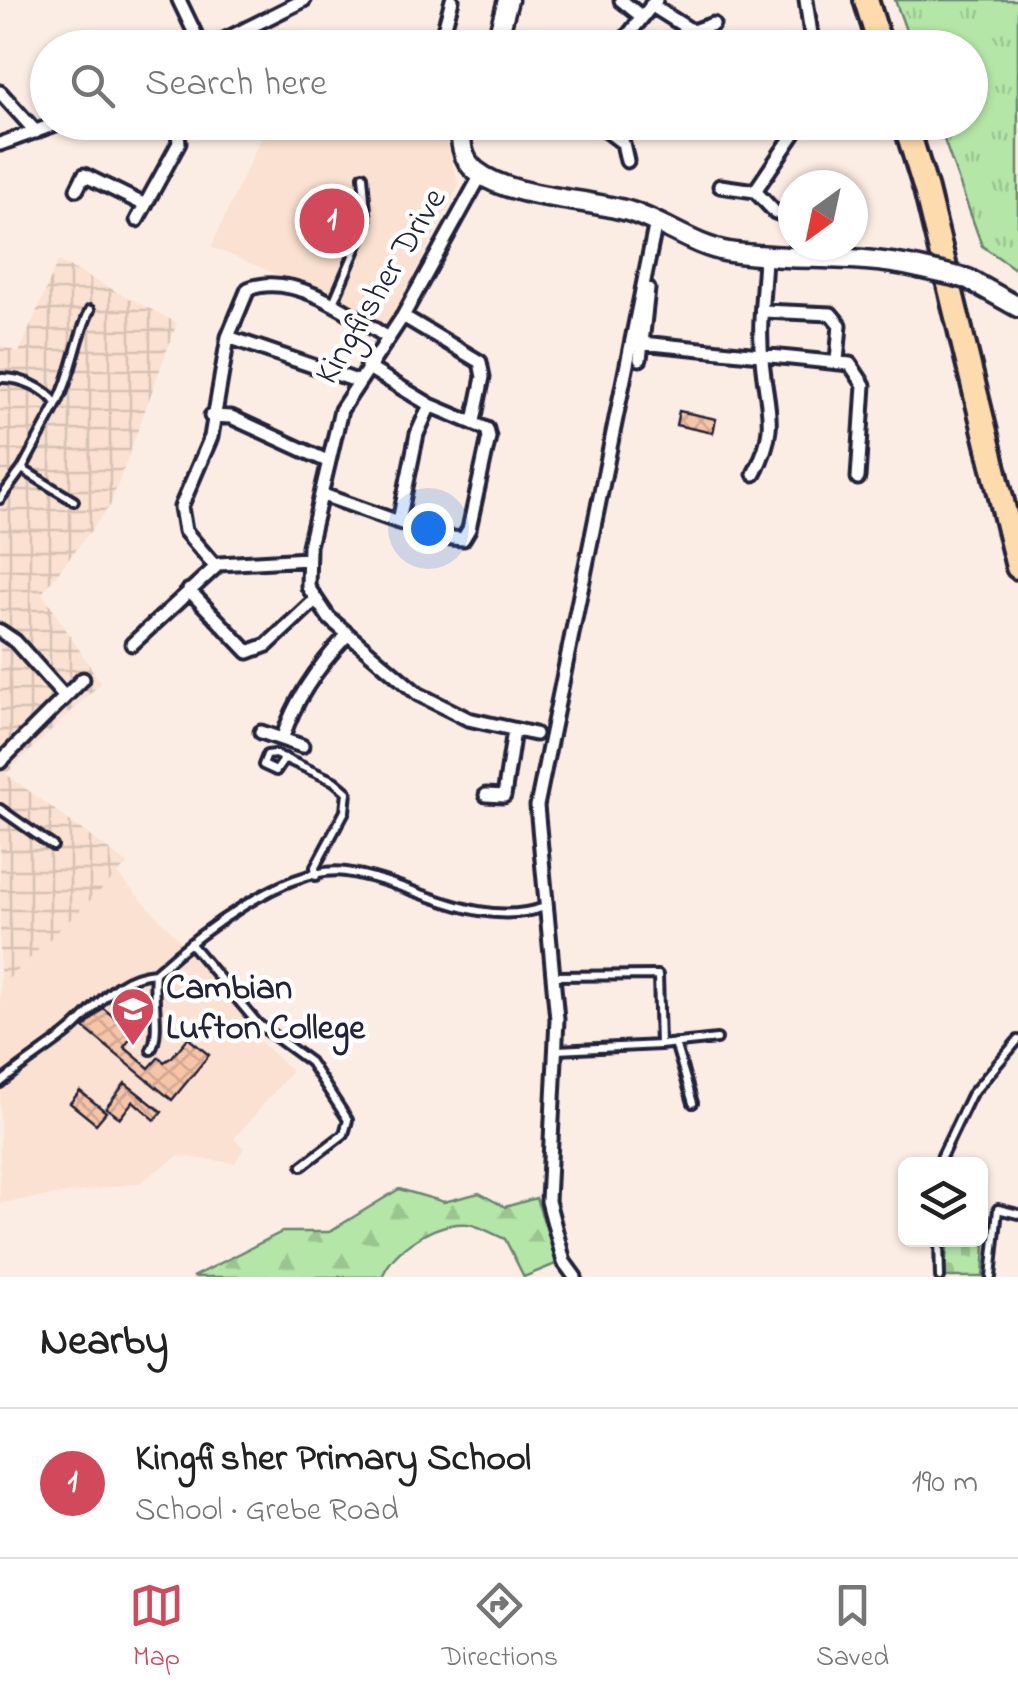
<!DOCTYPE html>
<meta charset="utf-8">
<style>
:root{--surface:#fff;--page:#f2f2f2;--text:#222;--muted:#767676;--line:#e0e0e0;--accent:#d1495b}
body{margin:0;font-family:"Indie Flower",sans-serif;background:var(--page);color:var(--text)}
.controls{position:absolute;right:30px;bottom:30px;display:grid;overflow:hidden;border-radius:15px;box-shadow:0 2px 8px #0004}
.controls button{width:90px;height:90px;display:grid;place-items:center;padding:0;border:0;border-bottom:2px solid var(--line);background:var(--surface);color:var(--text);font:50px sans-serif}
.compass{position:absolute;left:778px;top:170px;width:90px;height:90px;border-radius:50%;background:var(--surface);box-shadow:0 2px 8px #0004;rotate:213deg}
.you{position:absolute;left:428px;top:528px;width:35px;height:35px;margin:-25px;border:8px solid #fff;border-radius:50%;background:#1a73e8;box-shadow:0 0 0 15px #1a73e833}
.badge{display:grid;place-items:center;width:65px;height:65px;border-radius:50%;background:var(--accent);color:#fff;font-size:32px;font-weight:700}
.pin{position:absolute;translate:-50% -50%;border:5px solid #fff;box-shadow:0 2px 10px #0006}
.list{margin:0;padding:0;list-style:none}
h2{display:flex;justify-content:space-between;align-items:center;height:130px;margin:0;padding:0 40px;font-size:42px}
h2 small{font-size:32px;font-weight:400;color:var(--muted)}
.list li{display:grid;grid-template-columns:65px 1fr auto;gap:30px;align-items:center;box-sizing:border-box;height:150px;padding:0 40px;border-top:2px solid var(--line)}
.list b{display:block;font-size:38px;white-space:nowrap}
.list p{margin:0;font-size:32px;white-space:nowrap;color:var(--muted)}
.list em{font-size:32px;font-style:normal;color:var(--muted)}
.icon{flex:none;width:55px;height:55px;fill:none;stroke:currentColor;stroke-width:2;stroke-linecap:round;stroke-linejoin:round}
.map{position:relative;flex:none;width:1018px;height:1277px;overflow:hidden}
.search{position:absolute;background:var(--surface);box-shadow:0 2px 8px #0004;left:30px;right:30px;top:30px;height:110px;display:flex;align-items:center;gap:25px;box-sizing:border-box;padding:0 35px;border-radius:55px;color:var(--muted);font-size:38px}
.sheet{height:280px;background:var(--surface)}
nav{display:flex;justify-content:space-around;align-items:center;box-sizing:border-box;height:140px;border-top:2px solid var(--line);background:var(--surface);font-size:28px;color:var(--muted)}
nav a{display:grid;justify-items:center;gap:5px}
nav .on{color:var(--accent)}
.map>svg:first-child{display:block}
.built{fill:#fae1d1}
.industrial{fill:url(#industrial-grid)}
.grass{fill:url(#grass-tufts);stroke:#6b8471;stroke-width:2.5}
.forest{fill:url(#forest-firs);stroke:#6b8471;stroke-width:2.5}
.cemetery{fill:url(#cemetery-stones);stroke:#6b8471;stroke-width:2.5}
.building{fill:url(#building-cross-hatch);stroke:#22223b;stroke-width:2.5}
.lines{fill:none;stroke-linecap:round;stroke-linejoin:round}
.lane-casing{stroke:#22223b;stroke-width:14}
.street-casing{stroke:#22223b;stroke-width:19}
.secondary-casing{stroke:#22223b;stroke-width:25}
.highway-casing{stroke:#22223b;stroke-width:30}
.lane{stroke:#fff;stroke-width:6}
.street{stroke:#fff;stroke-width:11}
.secondary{stroke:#fff;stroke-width:18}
.highway{stroke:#fedbac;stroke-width:22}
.secondary-bridge-casing{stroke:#22223b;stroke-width:25;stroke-linecap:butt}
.secondary-bridge{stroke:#fff;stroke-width:18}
.labels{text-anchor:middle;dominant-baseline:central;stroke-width:9;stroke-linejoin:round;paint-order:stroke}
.street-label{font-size:35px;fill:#22223b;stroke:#fff}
.poi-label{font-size:35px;font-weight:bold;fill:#22223b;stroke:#fff;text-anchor:start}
</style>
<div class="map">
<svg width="1018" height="1277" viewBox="0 0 1018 1277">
<defs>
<pattern id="industrial-grid" width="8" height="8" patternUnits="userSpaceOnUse" patternTransform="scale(2.5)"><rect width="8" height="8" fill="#fae1d1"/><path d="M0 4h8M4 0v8" fill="none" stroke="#d6c1b4"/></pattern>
<pattern id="grass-tufts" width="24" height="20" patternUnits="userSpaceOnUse" patternTransform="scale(2.5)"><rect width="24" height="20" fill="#b4e6a7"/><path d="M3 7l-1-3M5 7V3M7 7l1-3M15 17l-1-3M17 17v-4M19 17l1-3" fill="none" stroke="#9ac591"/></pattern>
<pattern id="forest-firs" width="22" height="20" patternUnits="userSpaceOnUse" patternTransform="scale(2.5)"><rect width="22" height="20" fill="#b4e6a7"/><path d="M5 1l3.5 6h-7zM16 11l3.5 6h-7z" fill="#9ac591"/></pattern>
<pattern id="cemetery-stones" width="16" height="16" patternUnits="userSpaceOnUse" patternTransform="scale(2.5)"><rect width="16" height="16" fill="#b4e6a7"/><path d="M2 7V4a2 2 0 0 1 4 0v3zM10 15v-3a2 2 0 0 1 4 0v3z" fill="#9ac591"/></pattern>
<pattern id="building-cross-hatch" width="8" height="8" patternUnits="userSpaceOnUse" patternTransform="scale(2.5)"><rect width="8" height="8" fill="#f6c4a6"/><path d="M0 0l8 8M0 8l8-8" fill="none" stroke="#d3a890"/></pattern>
</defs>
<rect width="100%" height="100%" fill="#fcede4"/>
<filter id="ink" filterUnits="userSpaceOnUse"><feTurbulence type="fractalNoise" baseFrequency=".01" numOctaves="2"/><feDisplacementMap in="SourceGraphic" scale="20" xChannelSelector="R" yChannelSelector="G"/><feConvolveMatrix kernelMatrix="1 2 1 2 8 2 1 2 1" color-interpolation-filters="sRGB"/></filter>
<g filter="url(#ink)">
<!-- built -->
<path class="built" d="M261,123H449L448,146L459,186L389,322H380L352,305L211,247L265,129Z
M117,874L194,955L243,1017L241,1024L292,1071L234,1139L244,1148L235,1163L178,1156L139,1183L0,1203V987Z"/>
<!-- industrial -->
<path class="industrial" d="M58,261L177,323L110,506L42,593L101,683L6,774L128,864L0,987V345L19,353Z"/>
<!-- grass -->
<path class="grass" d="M895,0H1018V271L982,246L938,123L970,122V48L912,47Z"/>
<!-- forest -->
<path class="forest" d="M399,1189L444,1202L479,1193L505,1207L536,1198L558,1263L524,1277L505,1239C493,1234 480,1226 468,1224C436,1221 394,1248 382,1277H193L282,1232H329Z"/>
<!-- cemetery -->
<path class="cemetery" d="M948,1240L985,1245L983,1277H944Z"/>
<!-- building -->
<path class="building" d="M679,411L716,419L713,433L676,425Z
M103,1008L134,1034L124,1047L149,1068L159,1057L164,1062L172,1057L188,1038L209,1055L172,1100L84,1028Z
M125,1083L162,1112L155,1120L133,1101L120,1118L106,1108Z
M80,1091L106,1112L96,1124L70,1103Z"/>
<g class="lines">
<!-- lane casing -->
<g class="lane-casing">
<path id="lane" d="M333,303L367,223L363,176
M0,378C21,377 45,388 57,404L22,469
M57,404C74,371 75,341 90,310
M0,499L22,469L74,501
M285,758L276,771L263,765L267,755L275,754L334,781L347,792L345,811L315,867L316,876
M0,809L53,846
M190,943L258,1024L310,1062L348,1120L344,1134L302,1166
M555,976L658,975L660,1045L557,1050
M675,1043L693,1103
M660,1045L717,1039
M151,1050C161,1034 152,997 155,973C196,936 289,863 346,872C414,882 476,931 545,907
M0,1083C21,1066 44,1051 65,1035C96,1011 112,976 155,973
M938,1164L971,1095L1018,1040
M939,1240L940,1277
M991,1277L998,1209L1018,1214"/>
</g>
<!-- street casing -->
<g class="street-casing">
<path id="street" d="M179,0L202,48
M621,0L642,17
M806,0L813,48
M651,5L719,48
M693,31L713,24
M442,37L452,0
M208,48L304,0
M618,48L656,0
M0,92L36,132
M595,122L623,143L627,161
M534,127L538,122
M0,144L61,122
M481,175L403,316L341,410L309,546L308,587L329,618L418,694L468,719L535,734
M720,186L755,191L775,212L793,218
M77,189L84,175L145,205
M755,191L802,122
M137,220L179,143L177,122
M763,311L831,314L840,325L837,361
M403,316L480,362L483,377L474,421
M228,337L357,381
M642,343L648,289
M640,359L642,343L850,364L864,385L858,478
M211,416L231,417L327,461
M754,474C780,425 766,409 762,359C758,326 764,290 765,256
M323,495L441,537L463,539L469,529L489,437L487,429L430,405L367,367
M399,521L417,434L430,405
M215,566L185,531L181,507L211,437L228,337L248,289C293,271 351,314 388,338
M189,590L248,652L267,645L314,601
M0,631L15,641L64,696
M132,644L219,564L308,559
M261,732L302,746
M283,737C295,698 320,664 348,634
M0,762L83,679
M486,795L504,796L514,730
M575,1277L564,1262L548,1201L557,1019L537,806L656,222"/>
</g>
<!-- secondary casing -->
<g class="secondary-casing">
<path id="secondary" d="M495,48L508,0
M461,122C460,140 461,159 476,171C511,199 587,198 631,212C665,223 694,246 729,252C793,262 856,253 919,268
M968,279L1018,307"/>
</g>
<!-- highway casing -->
<g class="highway-casing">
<path id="highway" d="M866,0L881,48
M905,122L926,190L1018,567"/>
</g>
<!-- lane -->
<use href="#lane" class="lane"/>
<!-- street -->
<use href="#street" class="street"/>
<!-- secondary -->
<use href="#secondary" class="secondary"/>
<!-- highway -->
<use href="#highway" class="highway"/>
<!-- secondary-bridge casing -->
<g class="secondary-bridge-casing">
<path id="secondary-bridge" d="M919,268L968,279"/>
</g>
<!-- secondary-bridge -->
<use href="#secondary-bridge" class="secondary-bridge"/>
</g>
</g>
<!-- icons -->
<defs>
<g id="university-pin" transform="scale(2.25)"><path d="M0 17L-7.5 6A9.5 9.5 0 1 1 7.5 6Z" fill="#d1495b" stroke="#fff"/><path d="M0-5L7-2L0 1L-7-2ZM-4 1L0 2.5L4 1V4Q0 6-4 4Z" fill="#fff"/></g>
</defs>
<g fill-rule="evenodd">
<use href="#university-pin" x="133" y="1009"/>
</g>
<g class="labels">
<!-- street labels -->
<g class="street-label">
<text transform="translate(382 287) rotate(-59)">Kingfisher Drive</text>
</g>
<!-- poi labels -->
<g class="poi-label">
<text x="166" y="989">Cambian<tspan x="166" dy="40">Lufton College</tspan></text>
</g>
</g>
</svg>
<div class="controls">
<button><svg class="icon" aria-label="layers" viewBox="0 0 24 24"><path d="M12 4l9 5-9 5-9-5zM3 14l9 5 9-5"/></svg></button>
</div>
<svg class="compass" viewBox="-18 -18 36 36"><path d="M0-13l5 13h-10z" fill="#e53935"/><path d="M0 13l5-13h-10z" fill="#767676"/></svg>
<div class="you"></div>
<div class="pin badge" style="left:332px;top:221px">1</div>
<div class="search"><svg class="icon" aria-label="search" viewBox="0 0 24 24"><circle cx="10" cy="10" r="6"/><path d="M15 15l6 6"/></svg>Search here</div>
</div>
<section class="sheet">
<h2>Nearby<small></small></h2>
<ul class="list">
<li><span class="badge">1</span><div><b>Kingfisher Primary School</b><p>School · Grebe Road</p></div><em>190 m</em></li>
</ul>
</section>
<nav>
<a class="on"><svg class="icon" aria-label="map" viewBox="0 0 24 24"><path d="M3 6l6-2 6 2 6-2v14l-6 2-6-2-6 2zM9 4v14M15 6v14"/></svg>Map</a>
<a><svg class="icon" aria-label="directions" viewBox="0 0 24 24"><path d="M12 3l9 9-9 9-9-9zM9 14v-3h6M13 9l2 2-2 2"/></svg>Directions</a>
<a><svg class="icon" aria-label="saved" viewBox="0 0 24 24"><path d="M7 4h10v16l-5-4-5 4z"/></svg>Saved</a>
</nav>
